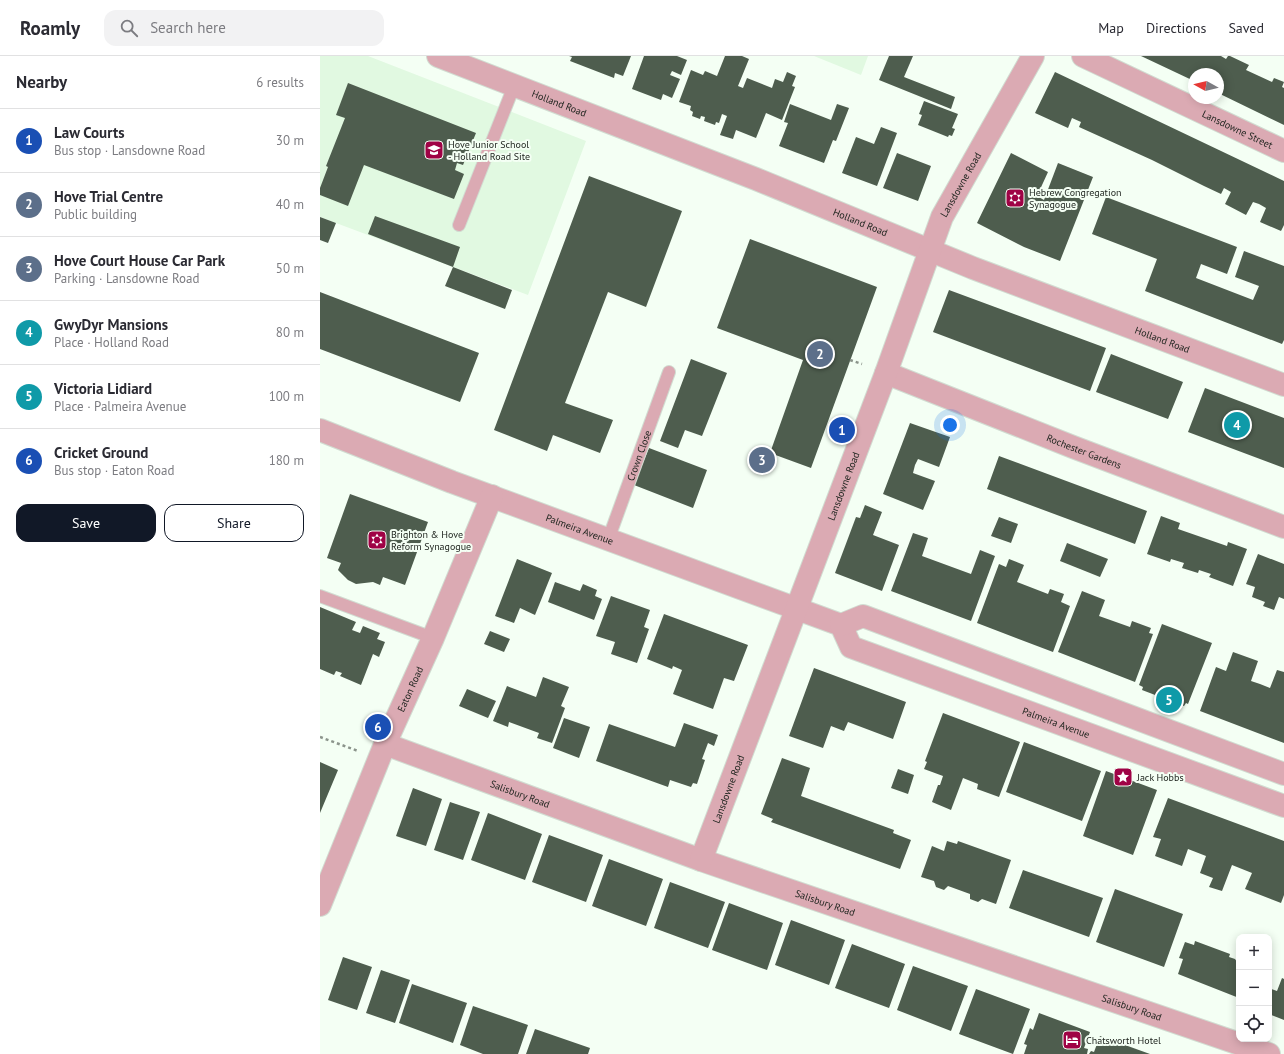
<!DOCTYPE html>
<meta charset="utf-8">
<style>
:root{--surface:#fff;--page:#f2f2f3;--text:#2b2b33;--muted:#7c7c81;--line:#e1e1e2;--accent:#111827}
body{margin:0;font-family:"PT Sans",sans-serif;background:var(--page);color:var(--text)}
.controls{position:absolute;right:12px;bottom:12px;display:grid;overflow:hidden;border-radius:8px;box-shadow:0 2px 10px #0003}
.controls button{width:36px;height:36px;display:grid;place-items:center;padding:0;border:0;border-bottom:1px solid var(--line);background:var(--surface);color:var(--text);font:20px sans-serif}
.compass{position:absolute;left:868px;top:12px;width:36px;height:36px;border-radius:50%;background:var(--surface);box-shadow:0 2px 10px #0003;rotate:278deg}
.you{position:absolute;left:630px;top:369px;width:14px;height:14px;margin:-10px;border:3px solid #fff;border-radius:50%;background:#1a73e8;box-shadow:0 0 0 6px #1a73e833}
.badge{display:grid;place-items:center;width:26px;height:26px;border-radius:50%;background:var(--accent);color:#fff;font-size:13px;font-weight:700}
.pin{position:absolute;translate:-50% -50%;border:2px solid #fff;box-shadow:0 1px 4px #0006}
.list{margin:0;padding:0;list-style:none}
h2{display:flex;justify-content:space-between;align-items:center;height:52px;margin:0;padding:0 16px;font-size:17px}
h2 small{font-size:13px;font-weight:400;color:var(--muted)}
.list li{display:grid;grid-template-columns:26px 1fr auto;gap:12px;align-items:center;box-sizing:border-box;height:64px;padding:0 16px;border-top:1px solid var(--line)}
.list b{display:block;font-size:15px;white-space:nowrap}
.list p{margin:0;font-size:13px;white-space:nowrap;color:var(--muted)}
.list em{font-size:13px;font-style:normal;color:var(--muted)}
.actions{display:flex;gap:8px;padding:12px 16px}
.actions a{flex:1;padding:9px 0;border:1px solid var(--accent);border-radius:12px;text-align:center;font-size:14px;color:var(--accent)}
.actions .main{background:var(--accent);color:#fff}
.icon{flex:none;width:22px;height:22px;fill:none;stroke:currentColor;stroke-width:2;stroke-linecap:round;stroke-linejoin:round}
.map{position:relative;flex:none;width:964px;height:998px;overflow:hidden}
header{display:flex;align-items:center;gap:24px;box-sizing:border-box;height:56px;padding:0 20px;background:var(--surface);border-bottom:1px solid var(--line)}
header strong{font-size:19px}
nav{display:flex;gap:22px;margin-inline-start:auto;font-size:14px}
.search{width:280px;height:36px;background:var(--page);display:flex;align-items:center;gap:10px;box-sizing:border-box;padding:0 14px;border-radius:12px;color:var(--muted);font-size:15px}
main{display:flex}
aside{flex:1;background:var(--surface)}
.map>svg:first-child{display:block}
.built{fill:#e1f9e1}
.building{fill:#4e5d4e}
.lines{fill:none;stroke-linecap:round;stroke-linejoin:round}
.lane-casing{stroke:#d1dcd1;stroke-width:14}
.street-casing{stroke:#d1dcd1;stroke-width:24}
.path{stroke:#8b948b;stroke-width:2.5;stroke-dasharray:3 3;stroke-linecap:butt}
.lane{stroke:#dbaab3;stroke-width:12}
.street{stroke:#dbaab3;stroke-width:22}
.labels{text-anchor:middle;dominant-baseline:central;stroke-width:4;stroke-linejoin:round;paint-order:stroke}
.street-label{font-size:10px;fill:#1c221c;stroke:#f4fff4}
.poi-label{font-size:10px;fill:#1c221c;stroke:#f4fff4;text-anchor:start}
</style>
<header>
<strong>Roamly</strong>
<div class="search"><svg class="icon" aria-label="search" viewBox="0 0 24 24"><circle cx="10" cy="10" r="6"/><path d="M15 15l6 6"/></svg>Search here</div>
<nav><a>Map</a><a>Directions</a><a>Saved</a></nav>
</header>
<main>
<aside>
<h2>Nearby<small>6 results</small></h2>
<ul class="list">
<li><span class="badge" style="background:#1a4fb4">1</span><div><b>Law Courts</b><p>Bus stop · Lansdowne Road</p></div><em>30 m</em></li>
<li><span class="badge" style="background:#5c6f8a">2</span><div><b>Hove Trial Centre</b><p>Public building</p></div><em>40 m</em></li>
<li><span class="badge" style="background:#5c6f8a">3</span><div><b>Hove Court House Car Park</b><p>Parking · Lansdowne Road</p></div><em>50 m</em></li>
<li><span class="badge" style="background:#0f9aa8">4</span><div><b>GwyDyr Mansions</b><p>Place · Holland Road</p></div><em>80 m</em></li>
<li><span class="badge" style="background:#0f9aa8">5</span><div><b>Victoria Lidiard</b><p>Place · Palmeira Avenue</p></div><em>100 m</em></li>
<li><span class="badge" style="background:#1a4fb4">6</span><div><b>Cricket Ground</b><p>Bus stop · Eaton Road</p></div><em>180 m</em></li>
</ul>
<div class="actions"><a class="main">Save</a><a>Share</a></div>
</aside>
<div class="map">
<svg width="964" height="998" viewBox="0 0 964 998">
<rect width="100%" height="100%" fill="#f4fff4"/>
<!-- built -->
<path class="built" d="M0,0H48L266,85L208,239L0,161Z
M494,0H548L541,19Z"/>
<!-- building -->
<path class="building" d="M249,0H311L303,20L295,17L294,22L250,5L252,1Z
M324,0H357L367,4L361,19L352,15L350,19L360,23L352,42L343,38L341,44L312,33Z
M405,0H422L429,3L418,30L423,32L427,22L452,32L455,23L463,26L467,16L476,20L472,30L475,31L462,64L446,57L436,82L416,74L413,83L400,79L407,60L402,58L399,67L396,66L395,69L384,65L385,61L381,60L380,63L372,60L373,56L370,54L371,50L359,46L371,14L383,19L385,15L397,20Z
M569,0H593L584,21L635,41L631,53L559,24Z
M821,0H901L906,3L908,0H910L929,9L926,14L952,26L954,22L964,26L962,31L964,32V69L898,37V18H874V25Z
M735,16L964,125V169L961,175L940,166L946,152L939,148L933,146L926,159L905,148L911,136L904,132L901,138L884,130L832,104L759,71L761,66L752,62L748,72L715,57Z
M28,27L156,77L143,109L137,107L135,114L144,118L134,143L44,109L28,150L0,139V132L8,111L6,110L25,62L16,59Z
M604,45L638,58L632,72L635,73L632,80L629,79L628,81L598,69L602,59L599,58Z
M470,48L511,64L517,48L529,52L516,85L513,84L504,107L459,90L468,67L464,66Z
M561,71L577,77L557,130L522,117L536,81L554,88Z
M577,97L611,110L598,145L563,132Z
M691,97L728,116L717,140L724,144L738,107L773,121L740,205L704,191L657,167Z
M269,120L362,155L326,251L288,236L245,347L293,364L280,397L233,379L227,395L174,374Z
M786,141L917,191L907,218L881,208L876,222L933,244L939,230L915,221L924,195L964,210V284L962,288L825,235L837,203L772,178Z
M55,160L140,191L133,211L48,178Z
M0,161L16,167L8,187L0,184Z
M430,183L557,231L491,412L450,397L483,304L397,272Z
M133,211L192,234L185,253L125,230Z
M629,234L786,292L770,335L613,276Z
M0,236L159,297L140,346L0,293Z
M791,298L863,326L848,363L776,336Z
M371,303L407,317L382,380L365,374L358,392L340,385Z
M885,332L964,362V412L868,376Z
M590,367L630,381L619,411L598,403L595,409L593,417L615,425L603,454L563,438Z
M329,392L387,414L373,452L314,429Z
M679,400L827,455L815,488L667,433Z
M30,438L108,466L85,529L63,521L60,529L53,526L36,528L28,524L18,514L21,507L7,502Z
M545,449L562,456L553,479L579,489L562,535L515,517L536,461L540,462Z
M841,460L860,467L858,473L907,490L908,486L927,493L913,530L889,521L891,518L879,514L878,517L862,512L864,507L851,503L850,506L827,498Z
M679,461L698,468L691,487L671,480Z
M593,477L608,482L602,500L651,518L660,494L675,500L651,565L571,535Z
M747,487L788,503L780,521L740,505Z
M938,498L964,508V543L959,541L954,554L943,550L945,546L932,541L935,531L926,528Z
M197,503L232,517L215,559L200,552L194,567L175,560Z
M689,503L704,509L697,526L728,538L730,533L744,538L741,546L750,550L733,596L657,567L679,508L686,511Z
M235,526L260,535L263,528L277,534L275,540L282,543L274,564L228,546Z
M762,535L785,544L779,560L810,571L812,565L831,572L829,577L833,578L815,626L738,596Z
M291,540L330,554L324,571L329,573L317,607L291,598L295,586L276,580Z
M0,551L36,566L32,574L40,577L43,570L60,577L57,583L65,586L59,601L53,598L41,629L20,620L22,617L16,615L14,619L0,613Z
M344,558L428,589L414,625L404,622L393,653L353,638L362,614L353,610L352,613L327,603Z
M842,568L892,587L868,648L866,647L864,650L822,634L823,631L819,629Z
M170,575L190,583L184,596L164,588Z
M913,596L938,605L931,625L940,628L950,632L957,614L964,616V687L880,655L896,611L906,615Z
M494,612L586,646L573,683L528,666L524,675L511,670L503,692L469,680Z
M223,621L249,631L241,650L245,652L232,687L217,682L219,677L189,666L188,671L173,665L187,630L216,641Z
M147,633L176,645L168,662L139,650Z
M623,657L700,686L679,741L657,733L658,728L643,722L631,754L612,746L618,729H620L623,720L604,713L607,706L605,705Z
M244,662L270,671L259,702L233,692Z
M364,667L398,679L394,690L388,687L382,703L385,704L377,728L373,727L371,731L350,724L348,731L276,705L289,668L355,691Z
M704,686L781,715L762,765L686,736Z
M462,702L490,712L481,740L574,774L573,777L591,784L580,813L451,766L453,763L441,758Z
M0,706L18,714L0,757Z
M578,713L594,719L588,738L571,732Z
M786,715L837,734L813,799L763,780Z
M93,732L122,743L106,790L76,780Z
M848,742L964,785V839L961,847L925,833L932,817L912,809L902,835L889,831L893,822L880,817L886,800L868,793L862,810L835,800L841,783L833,781Z
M130,746L160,756L143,804L114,794Z
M168,757L222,778L205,824L151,804Z
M229,779L283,799L266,846L212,826Z
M627,785L637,788L638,785L691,804L676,848L662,843L658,846L650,843V838L628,830L624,834L616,831L614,825L601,821L612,790L624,795Z
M289,803L343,823L326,870L272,850Z
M703,814L783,842L769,881L689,852Z
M350,826L405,846L388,892L334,872Z
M795,833L863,858L844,911L776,886Z
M409,847L463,867L447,914L392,894Z
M471,864L525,884L509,929L455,909Z
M875,885L910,898L909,901L915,903L919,909V942L858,918L863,903L859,902L865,886L874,889Z
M532,888L585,908L569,952L515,932Z
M23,901L52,911L37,954L8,944Z
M593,910L648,930L631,975L577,954Z
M61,914L90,924L75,967L46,957Z
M962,922L964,923V964L949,958V932L957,935Z
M92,928L147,947L133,987L79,967Z
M656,933L710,953L693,998L639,978Z
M153,950L208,969L198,998H163L140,989Z
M719,957L770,976L764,992L768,993L767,998H704L707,989L704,988L710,972L713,974Z
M215,973L270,992L268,998H206Z
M780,980L830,998H769L771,995L774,996Z"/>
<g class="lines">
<!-- lane casing -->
<g class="lane-casing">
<g id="lane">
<path d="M139,169L194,30"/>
<path id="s1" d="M288,484L349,316"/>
<path d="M0,540L113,582"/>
</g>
</g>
<!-- street casing -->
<g class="street-casing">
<g id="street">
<path id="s2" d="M118,0L436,123L653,212L964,329"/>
<path id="s3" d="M763,0L964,95"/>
<path id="s4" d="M566,317L753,391L964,471"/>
<path id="s5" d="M0,374L132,426L521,569L531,591L964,750"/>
<path d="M521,569L543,560L964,718"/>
<path id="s6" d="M65,688L381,804L949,998"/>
<path id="s7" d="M381,804L566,317L622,161L713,0"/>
<path id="s8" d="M0,849L65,688L113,582L172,440"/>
</g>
</g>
<!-- path -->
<path class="path" d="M530,304L542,308
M0,681L38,695"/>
<!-- lane -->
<use href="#lane" class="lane"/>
<!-- street -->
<use href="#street" class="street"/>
</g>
<!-- icons -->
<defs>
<g id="school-square" transform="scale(1)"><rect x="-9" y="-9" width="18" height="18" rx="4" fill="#9f0245" stroke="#f4fff4"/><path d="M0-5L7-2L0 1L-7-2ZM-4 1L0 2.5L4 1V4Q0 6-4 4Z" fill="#fff"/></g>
<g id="synagogue-square" transform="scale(1)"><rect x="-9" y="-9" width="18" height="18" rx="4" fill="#9f0245" stroke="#f4fff4"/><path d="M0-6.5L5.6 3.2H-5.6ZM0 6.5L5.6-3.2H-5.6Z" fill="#fff"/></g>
<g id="sight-square" transform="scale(1)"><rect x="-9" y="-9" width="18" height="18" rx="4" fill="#9f0245" stroke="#f4fff4"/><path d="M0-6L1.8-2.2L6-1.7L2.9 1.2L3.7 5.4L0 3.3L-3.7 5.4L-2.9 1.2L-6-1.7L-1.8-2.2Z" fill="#fff"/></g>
<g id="hotel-square" transform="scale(1)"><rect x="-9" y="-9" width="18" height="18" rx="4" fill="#9f0245" stroke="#f4fff4"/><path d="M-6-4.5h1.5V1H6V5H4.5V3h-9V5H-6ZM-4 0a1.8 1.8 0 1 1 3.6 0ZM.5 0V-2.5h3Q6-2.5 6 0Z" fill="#fff"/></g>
</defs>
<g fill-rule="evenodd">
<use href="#school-square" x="114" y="94"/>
<use href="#synagogue-square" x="695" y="142"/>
<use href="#synagogue-square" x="57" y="484"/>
<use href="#sight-square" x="803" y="721"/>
<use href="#hotel-square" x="752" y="984"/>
</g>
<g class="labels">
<!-- street labels -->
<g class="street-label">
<text stroke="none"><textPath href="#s2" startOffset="130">Holland Road</textPath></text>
<text stroke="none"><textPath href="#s3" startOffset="171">Lansdowne Street</textPath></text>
<text stroke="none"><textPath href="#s7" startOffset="724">Lansdowne Road</textPath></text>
<text stroke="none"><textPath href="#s2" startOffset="454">Holland Road</textPath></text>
<text stroke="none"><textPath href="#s2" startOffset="778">Holland Road</textPath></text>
<text stroke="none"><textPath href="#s4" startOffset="213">Rochester Gardens</textPath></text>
<text stroke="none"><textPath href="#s1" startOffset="90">Crown Close</textPath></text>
<text stroke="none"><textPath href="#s7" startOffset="400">Lansdowne Road</textPath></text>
<text stroke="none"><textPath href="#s5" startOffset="278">Palmeira Avenue</textPath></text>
<text stroke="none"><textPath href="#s8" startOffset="234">Eaton Road</textPath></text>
<text stroke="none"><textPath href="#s5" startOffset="799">Palmeira Avenue</textPath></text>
<text stroke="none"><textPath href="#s7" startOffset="76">Lansdowne Road</textPath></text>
<text stroke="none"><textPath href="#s6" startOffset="144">Salisbury Road</textPath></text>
<text stroke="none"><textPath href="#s6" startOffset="468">Salisbury Road</textPath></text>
<text stroke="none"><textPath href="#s6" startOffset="792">Salisbury Road</textPath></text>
</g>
<!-- poi labels -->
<g class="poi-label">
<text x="128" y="88">Hove Junior School<tspan x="128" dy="12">- Holland Road Site</tspan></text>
<text x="709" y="136">Hebrew Congregation<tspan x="709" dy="12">Synagogue</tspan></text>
<text x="71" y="478">Brighton &amp; Hove<tspan x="71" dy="12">Reform Synagogue</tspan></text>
<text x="817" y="721">Jack Hobbs</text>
<text x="766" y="984">Chatsworth Hotel</text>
</g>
</g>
</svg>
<div class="controls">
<button>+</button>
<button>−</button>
<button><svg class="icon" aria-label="locate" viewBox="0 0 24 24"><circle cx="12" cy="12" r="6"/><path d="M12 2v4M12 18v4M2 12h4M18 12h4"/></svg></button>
</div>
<svg class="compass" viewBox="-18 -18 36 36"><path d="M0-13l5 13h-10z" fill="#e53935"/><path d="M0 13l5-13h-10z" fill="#7c7c81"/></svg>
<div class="you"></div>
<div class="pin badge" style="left:522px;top:374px;background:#1a4fb4">1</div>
<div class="pin badge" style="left:500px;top:298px;background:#5c6f8a">2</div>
<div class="pin badge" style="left:442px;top:404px;background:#5c6f8a">3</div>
<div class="pin badge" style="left:917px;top:369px;background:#0f9aa8">4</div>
<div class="pin badge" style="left:849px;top:644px;background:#0f9aa8">5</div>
<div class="pin badge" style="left:58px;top:671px;background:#1a4fb4">6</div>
</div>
</main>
